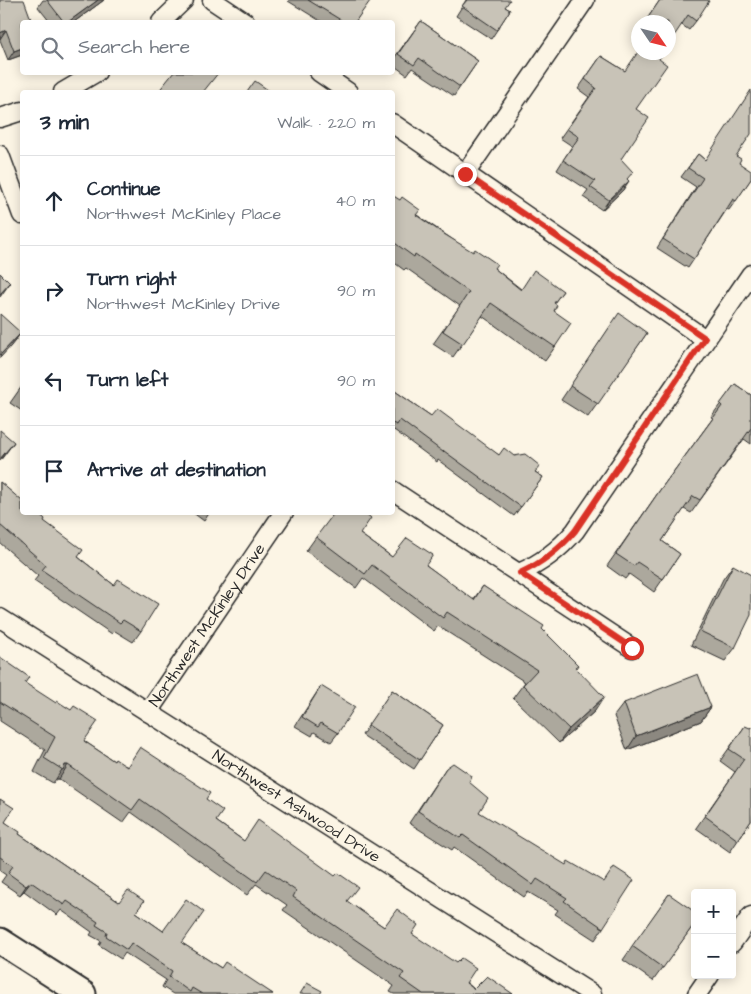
<!DOCTYPE html>
<meta charset="utf-8">
<style>
:root{--surface:#fff;--page:#f6f6f7;--text:#1f2937;--muted:#747a83;--line:#e0e1e3}
body{margin:0;font-family:"Architects Daughter",sans-serif;background:var(--page);color:var(--text)}
.controls{position:absolute;right:15px;bottom:15px;display:grid;overflow:hidden;border-radius:5px;box-shadow:0 2px 12px #0003}
.controls button{width:45px;height:45px;display:grid;place-items:center;padding:0;border:0;border-bottom:1px solid var(--line);background:var(--surface);color:var(--text);font:25px sans-serif}
.compass{position:absolute;left:631px;top:15px;width:45px;height:45px;border-radius:50%;background:var(--surface);box-shadow:0 2px 12px #0003;rotate:125deg}
.stop{position:absolute;width:15px;height:15px;margin:-11px;border:4px solid #d93025;border-radius:50%;background:#fff}
.stop.end{background:#d93025;border-color:#fff;box-shadow:0 1px 5px #0008}
.list{margin:0;padding:0;list-style:none}
h2{display:flex;justify-content:space-between;align-items:center;height:65px;margin:0;padding:0 20px;font-size:21px}
h2 small{font-size:16px;font-weight:400;color:var(--muted)}
.list li{display:grid;grid-template-columns:32px 1fr auto;gap:15px;align-items:center;box-sizing:border-box;height:90px;padding:0 20px;border-top:1px solid var(--line)}
.list b{display:block;font-size:19px;white-space:nowrap}
.list p{margin:0;font-size:16px;white-space:nowrap;color:var(--muted)}
.list em{font-size:16px;font-style:normal;color:var(--muted)}
.icon{flex:none;width:28px;height:28px;fill:none;stroke:currentColor;stroke-width:2;stroke-linecap:round;stroke-linejoin:round}
.map{position:relative;flex:none;width:751px;height:994px;overflow:hidden}
.search{position:absolute;background:var(--surface);box-shadow:0 2px 12px #0003;left:20px;top:20px;width:375px;height:55px;display:flex;align-items:center;gap:12px;box-sizing:border-box;padding:0 18px;border-radius:5px;color:var(--muted);font-size:19px}
.panel{position:absolute;background:var(--surface);box-shadow:0 2px 12px #0003;left:20px;top:90px;width:375px;height:425px;border-radius:5px}
.map>svg:first-child{display:block}
.lines{fill:none;stroke-linecap:round;stroke-linejoin:round}
.street-casing{stroke:#2b2b2b;stroke-width:21}
.secondary-casing{stroke:#2b2b2b;stroke-width:29}
.street{stroke:#fcf5e5;stroke-width:18}
.secondary{stroke:#fcf5e5;stroke-width:25}
.wall{fill:#aca89d;stroke:#2b2b2b}
.shaded-wall{fill:#8c8880;stroke:#2b2b2b}
.building{fill:#c8c3b7;stroke:#2b2b2b}
.route{stroke:#d93025;stroke-width:6}
.labels{text-anchor:middle;dominant-baseline:central;stroke-width:4.5;stroke-linejoin:round;paint-order:stroke}
.street-label{font-size:16px;fill:#2b2b2b;stroke:#fcf5e5}
</style>
<div class="map">
<svg width="751" height="994" viewBox="0 0 751 994">
<rect width="100%" height="100%" fill="#fcf5e5"/>
<filter id="ink" filterUnits="userSpaceOnUse"><feTurbulence type="fractalNoise" baseFrequency=".02" numOctaves="2"/><feDisplacementMap in="SourceGraphic" scale="10" xChannelSelector="R" yChannelSelector="G"/><feConvolveMatrix kernelMatrix="1 2 1 2 8 2 1 2 1" color-interpolation-filters="sRGB"/></filter>
<g filter="url(#ink)">
<g class="lines">
<!-- street casing -->
<g class="street-casing">
<g id="street">
<path d="M212,0L245,22"/>
<path d="M161,22L184,0"/>
<path d="M319,72L348,92"/>
<path d="M63,92L97,72"/>
<path d="M0,118L22,111"/>
<path d="M392,123L705,339"/>
<path d="M0,155L22,215"/>
<path d="M465,174L585,0"/>
<path d="M392,490L632,648"/>
<path d="M519,573C542,563 559,550 575,531L751,274"/>
<path id="s1" d="M0,618L592,994"/>
<path id="s2" d="M148,712L284,512"/>
<path d="M732,943L751,916"/>
<path d="M697,994L710,975"/>
</g>
</g>
<!-- secondary casing -->
<g class="secondary-casing">
<path id="secondary" d="M0,941L83,994"/>
</g>
<!-- street -->
<use href="#street" class="street"/>
<!-- secondary -->
<use href="#secondary" class="secondary"/>
</g>
<!-- wall -->
<path class="wall" d="M0,0L22,22V55L8,60L0,40Z
M43,0H104L74,22H50L38,7Z
M289,0H369L355,22H322L288,1Z
M466,0L505,7L510,10L491,39L456,16Z
M660,0H707L696,21L689,30L682,25L668,22H645Z
M421,21L478,61L454,96L412,68L407,75L392,64V61Z
M601,56L625,71L659,59L636,109L621,159L627,179L623,190L602,210L583,197L588,190L557,170L572,146L560,138L589,97L578,89Z
M698,154L705,160L736,156L739,163L751,179L729,210L727,209L688,268L657,248L696,187L681,177Z
M392,195L417,215L494,268L521,289L563,291L554,303L555,347L545,361L482,316L453,357L433,344L460,306L406,268L404,270L392,261Z
M610,327L647,333L588,417L561,400Z
M735,384L751,395V444L744,439L691,513L684,509L662,541L680,554L654,592L629,574L625,579L607,566L660,490L713,418L711,417Z
M22,386V411L10,403Z
M392,389L431,416L499,455L535,472L543,477L514,516L438,460L437,462L394,430L392,432Z
M0,482L44,521L78,557L114,585L141,631L133,642L115,631L112,634L34,581L38,576L0,543Z
M192,512H210L204,521Z
M360,534L392,557L426,565L473,600L483,586L542,629L578,665L576,668L595,711L559,743L513,698L525,682L438,626L434,631L363,578L356,588L306,551L316,537Z
M733,565L735,648L725,661L691,645L723,579Z
M0,657L25,683L84,741L114,761L206,799L216,821L244,841L348,902L384,927L412,934L474,989L513,994H394L390,992L394,986L283,910L287,905L256,884L247,895L131,812L123,823L59,779H56L53,783L34,772L45,750L0,721Z
M321,686L338,733L331,742L314,732L312,736L295,726Z
M392,690L443,725L414,769L362,735Z
M624,703L711,707L701,721L627,750L614,716Z
M745,726L751,821L730,852L696,828L735,772L720,761Z
M446,768L469,782L479,812L603,928L595,940L555,914L558,910L528,892L524,897L454,847L452,850L409,823Z
M0,799L5,822L19,834L119,902L136,912L163,931L221,968L273,994H173L162,987L166,980L125,953L121,959L99,945L101,941L90,935L92,932L61,910L57,915L24,891L20,895L1,882L6,875L0,871Z
M669,894L695,923L653,981L623,960Z"/>
<!-- shaded-wall -->
<path class="shaded-wall" d="M98,0H104L74,22H68Z
M6,30L0,39V33Z
M22,48V55L8,60L14,51Z
M629,181L623,190L602,210L609,200Z
M10,283L0,297V294Z
M21,333L11,346L0,358V355Z
M14,442L6,453L0,461V459Z
M604,697L595,711L559,743L569,729Z
M711,707L701,721L627,750L636,736Z
M65,765H68L59,779H56Z
M31,882L24,891L20,895L26,886Z"/>
<!-- building -->
<path class="building" d="M0,0H24L32,22H22V48L14,51L6,30L0,33Z
M47,0H98L68,22H64Z
M308,0H369L370,1L355,22H344Z
M467,0H510L505,7L510,10L497,30L462,6Z
M660,0H707L709,1L696,21L688,15L668,45V22H645Z
M421,21L478,61L460,87L419,58L414,65L398,54Z
M638,52H664L659,59L667,65L636,109L649,118L621,159L633,172L627,179L629,181L609,200L590,187L595,181L563,160L579,137L567,129L596,88L585,79L601,56L625,71Z
M174,72H219L203,92H158Z
M255,81L271,92H247Z
M751,90V134L736,156L741,159L739,163L751,171V179L736,201L733,199L694,259L663,239L703,178L688,168L698,154L705,160Z
M392,195L400,200L402,197L420,210L416,215L444,234L473,252L475,249L497,264L494,268L521,290L534,270L563,291L554,303L557,305L554,311L571,323L555,347L491,303L463,344L443,331L469,292L415,254L414,257L392,241Z
M0,273L10,283L0,294Z
M619,313L647,333L598,404L570,386Z
M0,314L21,333L0,355Z
M735,384L751,395V428L700,500L693,496L662,541L680,554L663,579L637,562L634,566L616,554L660,490L722,406L720,404Z
M392,389L431,416L437,409L499,455L504,448L514,456L525,454L540,466L535,472L543,477L521,507L444,451L443,452L400,420L397,425L392,423Z
M0,430L14,442L0,459Z
M0,482L22,501V512H37L45,519L44,521L83,550L78,557L114,585L118,579L158,604L141,631L123,620L120,623L42,570L46,565L0,525Z
M335,512H364L371,518L360,534L392,557L407,538L433,555L426,565L474,600L483,586L544,626L542,629L578,665L575,667L604,697L569,729L523,685L537,670L447,612L443,618L372,565L365,574L316,537Z
M733,565L751,575V615L735,648L700,631Z
M0,657L29,677L25,683L56,703L57,701L71,710L74,706L98,721L84,741L114,761L115,759L127,767L140,747L210,793L206,799L223,811L216,821L244,841L258,820L335,876L338,873L358,887L347,901L384,927L397,909L418,925L412,934L456,963L461,958L476,968L466,983L474,989L487,976L513,994H423L400,978L404,973L293,897L296,891L266,870L257,882L140,799L132,810L68,765H65L63,770L44,758L55,737L0,702Z
M698,674L711,707L636,736L624,703Z
M321,686L355,707L338,733L321,723L318,727L302,717Z
M392,690L443,725L420,760L368,725Z
M745,726L750,728L751,727V821L738,840L705,816L744,759L729,749Z
M453,763L472,776L469,782L488,798L479,812L566,865L568,861L604,882L614,867L634,880L603,928L564,901L567,898L537,879L533,885L463,835L460,838L418,811L446,768Z
M0,799L14,808L5,822L20,832L19,834L119,902L128,890L144,901L136,912L163,931L186,899L204,912L182,943L221,968L225,962L273,994H202L192,988L190,992L169,977L172,971L131,943L127,950L106,936L107,932L96,925L98,922L67,901L64,905L31,882L26,886L8,873L13,866L0,857Z
M669,894L695,912V923L663,968L632,946Z
M307,983L322,991L320,994H300Z"/>
</g>
<g class="lines" filter="url(#ink)">
<!-- route -->
<path class="route" d="M465,174L705,338L575,531C559,550 542,563 520,573L632,648"/>
</g>
<g class="labels">
<!-- street labels -->
<g class="street-label">
<text stroke="none"><textPath href="#s2" startOffset="105">Northwest McKinley Drive</textPath></text>
<text stroke="none"><textPath href="#s1" startOffset="351">Northwest Ashwood Drive</textPath></text>
</g>
</g>
</svg>
<div class="controls">
<button>+</button>
<button>−</button>
</div>
<svg class="compass" viewBox="-18 -18 36 36"><path d="M0-13l5 13h-10z" fill="#e53935"/><path d="M0 13l5-13h-10z" fill="#747a83"/></svg>
<div class="stop" style="left:632px;top:648px"></div>
<div class="stop end" style="left:465px;top:174px"></div>
<div class="search"><svg class="icon" aria-label="search" viewBox="0 0 24 24"><circle cx="10" cy="10" r="6"/><path d="M15 15l6 6"/></svg>Search here</div>
<section class="panel">
<h2>3 min<small>Walk · 220 m</small></h2>
<ul class="list">
<li><svg class="icon" aria-label="ahead" viewBox="0 0 24 24"><path d="M12 20V5M6 11l6-6 6 6"/></svg><div><b>Continue</b><p>Northwest McKinley Place</p></div><em>40 m</em></li>
<li><svg class="icon" aria-label="right" viewBox="0 0 24 24"><path d="M7 20v-9h11M14 6l5 5-5 5"/></svg><div><b>Turn right</b><p>Northwest McKinley Drive</p></div><em>90 m</em></li>
<li><svg class="icon" aria-label="left" viewBox="0 0 24 24"><path d="M17 20v-9H6M10 6l-5 5 5 5"/></svg><div><b>Turn left</b></div><em>90 m</em></li>
<li><svg class="icon" aria-label="arrive" viewBox="0 0 24 24"><path d="M6 21V4h12l-3 4 3 4H6"/></svg><div><b>Arrive at destination</b></div></li>
</ul>
</section>
</div>
